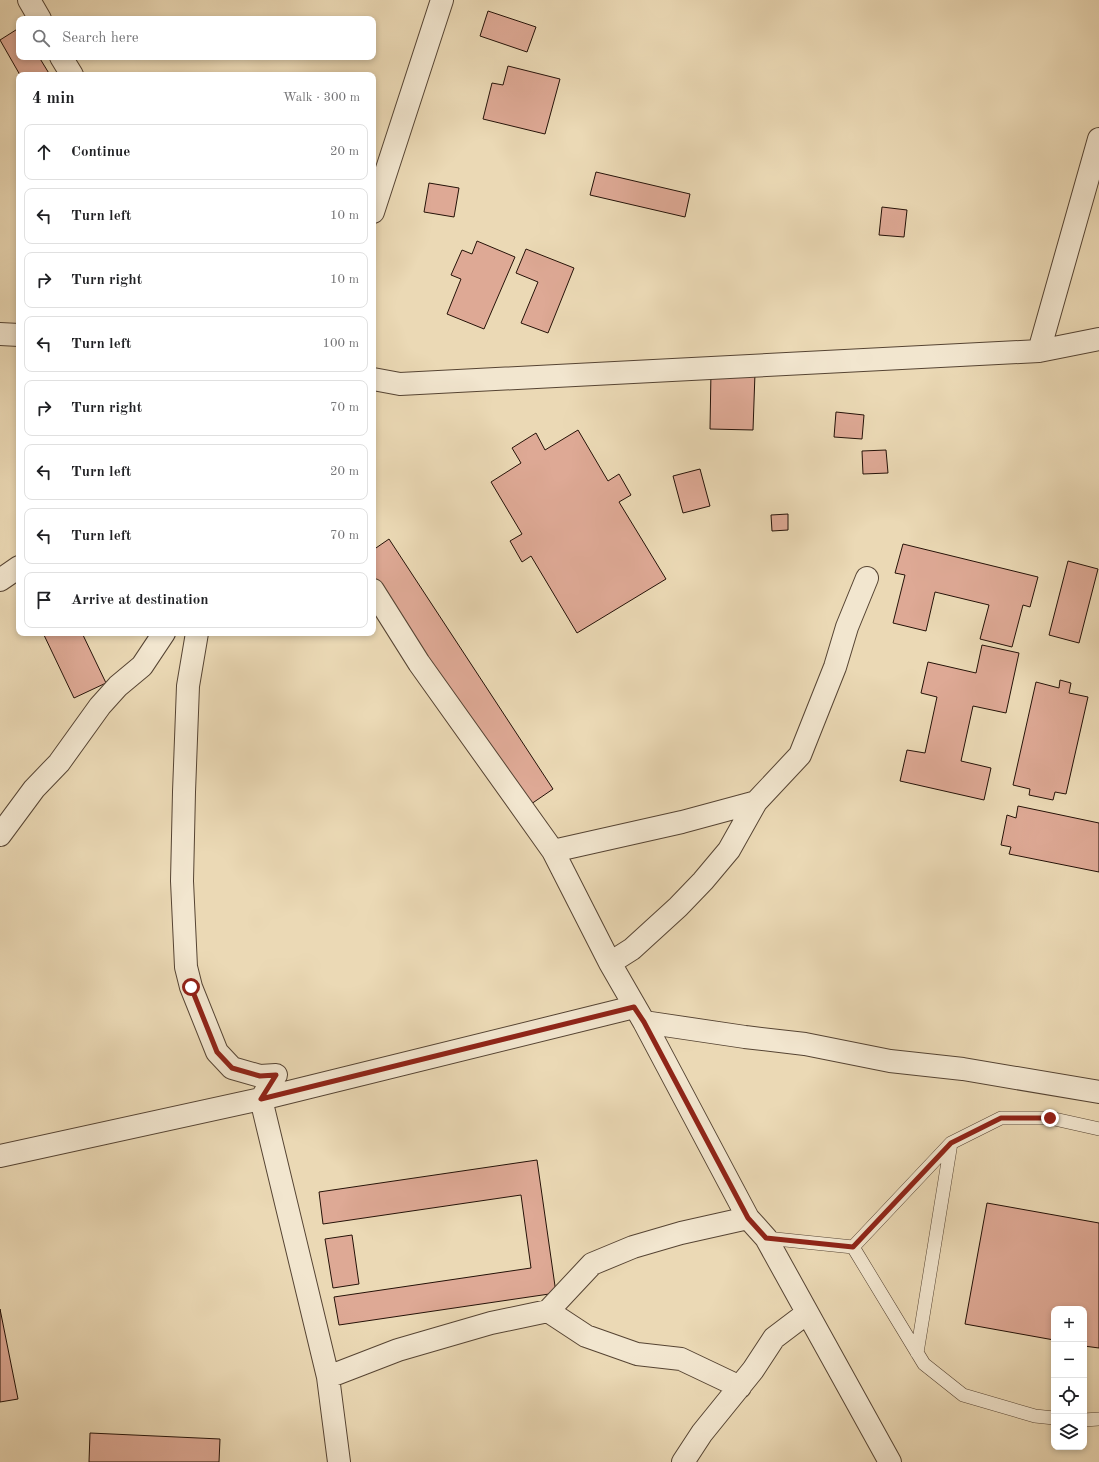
<!DOCTYPE html>
<meta charset="utf-8">
<style>
:root{--surface:#fff;--page:#f6f6f6;--text:#202124;--muted:#757577;--line:#e0e0e0}
body{margin:0;font-family:"Old Standard TT",serif;background:var(--page);color:var(--text)}
.controls{position:absolute;right:12px;bottom:12px;display:grid;overflow:hidden;border-radius:8px;box-shadow:0 2px 6px #0003}
.controls button{width:36px;height:36px;display:grid;place-items:center;padding:0;border:0;border-bottom:1px solid var(--line);background:var(--surface);color:var(--text);font:20px sans-serif}
.stop{position:absolute;width:12px;height:12px;margin:-9px;border:3px solid #8f2418;border-radius:50%;background:#fff}
.stop.end{background:#8f2418;border-color:#fff;box-shadow:0 1px 4px #0008}
.list{margin:0;padding:0;list-style:none}
h2{display:flex;justify-content:space-between;align-items:center;height:52px;margin:0;padding:0 16px;font-size:17px}
h2 small{font-size:13px;font-weight:400;color:var(--muted)}
.list li{display:grid;grid-template-columns:26px 1fr auto;gap:12px;align-items:center;box-sizing:border-box;height:56px;margin:0 8px 8px;padding:0 8px;border:1px solid var(--line);border-radius:8px}
.list b{display:block;font-size:15px;white-space:nowrap}
.list em{font-size:13px;font-style:normal;color:var(--muted)}
.icon{flex:none;width:22px;height:22px;fill:none;stroke:currentColor;stroke-width:2;stroke-linecap:round;stroke-linejoin:round}
.map{position:relative;flex:none;width:1099px;height:1462px;overflow:hidden}
.search{position:absolute;background:var(--surface);box-shadow:0 2px 6px #0003;left:16px;top:16px;width:360px;height:44px;display:flex;align-items:center;gap:10px;box-sizing:border-box;padding:0 14px;border-radius:8px;color:var(--muted);font-size:15px}
.panel{position:absolute;background:var(--surface);box-shadow:0 2px 6px #0003;left:16px;top:72px;width:360px;height:564px;border-radius:8px}
.map>svg:first-child{display:block}
.building{fill:#dea995;stroke:#251208}
.lines{fill:none;stroke-linecap:round;stroke-linejoin:round}
.lane-casing{stroke:#564433;stroke-width:14}
.street-casing{stroke:#564433;stroke-width:24}
.lane{stroke:#f2e6cf;stroke-width:13}
.street{stroke:#f2e6cf;stroke-width:22}
.route{stroke:#8f2418;stroke-width:5}
</style>
<div class="map">
<svg width="1099" height="1462" viewBox="0 0 1099 1462">
<rect width="100%" height="100%" fill="#ebd9b5"/>
<filter id="stains"><feTurbulence type="fractalNoise" baseFrequency=".005" numOctaves="4"/><feColorMatrix values="0 0 0 0 .2 0 0 0 0 .09 0 0 0 0 .02 0 0 0 .5 -.17"/></filter>
<radialGradient id="worn" r=".72"><stop offset=".6" stop-color="#630" stop-opacity="0"/><stop offset="1" stop-color="#630" stop-opacity=".3"/></radialGradient>
<!-- building -->
<path class="building" d="M488,11L536,27L527,52L480,36Z
M19,28V57H39L50,75H20L0,40Z
M508,66L560,79L545,134L483,119L492,83L503,85Z
M596,172L690,194L685,217L590,195Z
M429,183L459,188L454,217L424,212Z
M882,207L907,210L904,237L879,235Z
M477,241L515,257L484,329L447,314L461,279L451,275L462,250L472,254Z
M526,249L574,268L548,333L521,323L538,282L516,273Z
M711,371L755,373L753,430L710,429Z
M836,412L864,415L862,439L834,437Z
M578,430L608,481L619,474L631,495L619,502L666,579L577,633L531,556L522,562L510,541L522,534L491,482L521,463L512,448L536,433L545,450Z
M886,450L888,473L863,474L862,451Z
M700,469L710,506L683,513L673,476Z
M788,514V530L772,531L771,515Z
M389,539L553,789L518,813L373,592V550Z
M903,544L1038,577L1030,607L1023,605L1012,647L980,639L989,605L935,592L926,631L893,623L905,575L895,573Z
M1068,561L1098,569L1079,643L1049,635Z
M43,633H82L106,683L74,698Z
M982,645L1019,653L1006,713L973,706L961,761L991,768L984,800L900,781L907,750L925,753L937,697L921,693L928,662L976,673Z
M1060,680L1071,683L1069,693L1088,697L1066,794L1055,792L1053,800L1029,795L1030,789L1013,785L1036,682L1059,688Z
M1018,806L1099,823V872L1009,854L1011,847L1001,845L1007,815L1016,818Z
M537,1160L556,1293L339,1325L334,1297L531,1268L521,1195L323,1224L319,1192Z
M987,1203L1099,1223V1348L1084,1346V1309H1054V1340L965,1324Z
M352,1235L359,1284L333,1288L325,1239Z
M0,1309L18,1399L0,1402Z
M90,1433L220,1439L219,1462H89Z"/>
<g class="lines">
<!-- lane casing -->
<g class="lane-casing">
<path id="lane" d="M766,1238L853,1247
M853,1247L951,1143L1001,1118H1050L1099,1129
M853,1247L924,1364L963,1395L1035,1416L1054,1418
M917,1353L951,1143
M1084,1420L1099,1419"/>
</g>
<!-- street casing -->
<g class="street-casing">
<path id="street" d="M29,0L40,19
M61,57L72,75
M373,212L442,0
M0,334L19,335
M1039,351L1099,139
M373,379L400,384L1039,351L1099,339
M0,580L19,567
M373,590L419,663L553,851L610,963L644,1022L748,1218L766,1238L890,1462
M197,633L188,686L184,792L182,881L186,967L191,987L217,1052L232,1068L260,1076L276,1075
M0,835L34,789L59,763L100,706L118,686L142,666L164,633
M553,851L682,822L756,802
M610,963L632,949L678,907L703,881L729,850L756,802L800,755L835,667L847,627L867,578
M644,1022L745,1037L805,1044L890,1061L963,1069L1099,1092
M269,1086L261,1099L328,1377L339,1462
M0,1156L261,1099L634,1007
M548,1311L586,1336L637,1354L681,1359L740,1387
M328,1377L398,1350L491,1323L548,1311L592,1264L633,1247L681,1233L748,1218
M683,1462L702,1433L753,1370L774,1338L807,1313"/>
</g>
<!-- lane -->
<use href="#lane" class="lane"/>
<!-- street -->
<use href="#street" class="street"/>
</g>
<g class="lines">
<!-- route -->
<path class="route" d="M191,987L217,1052L232,1068L260,1076L276,1075L261,1099L634,1007L644,1022L748,1218L766,1238L853,1247L951,1143L1001,1118H1050"/>
</g>
<rect width="100%" height="100%" filter="url(#stains)"/>
<rect width="100%" height="100%" fill="url(#worn)"/>
</svg>
<div class="controls">
<button>+</button>
<button>−</button>
<button><svg class="icon" aria-label="locate" viewBox="0 0 24 24"><circle cx="12" cy="12" r="6"/><path d="M12 2v4M12 18v4M2 12h4M18 12h4"/></svg></button>
<button><svg class="icon" aria-label="layers" viewBox="0 0 24 24"><path d="M12 4l9 5-9 5-9-5zM3 14l9 5 9-5"/></svg></button>
</div>
<div class="stop" style="left:191px;top:987px"></div>
<div class="stop end" style="left:1050px;top:1118px"></div>
<div class="search"><svg class="icon" aria-label="search" viewBox="0 0 24 24"><circle cx="10" cy="10" r="6"/><path d="M15 15l6 6"/></svg>Search here</div>
<section class="panel">
<h2>4 min<small>Walk · 300 m</small></h2>
<ul class="list">
<li><svg class="icon" aria-label="ahead" viewBox="0 0 24 24"><path d="M12 20V5M6 11l6-6 6 6"/></svg><div><b>Continue</b></div><em>20 m</em></li>
<li><svg class="icon" aria-label="left" viewBox="0 0 24 24"><path d="M17 20v-9H6M10 6l-5 5 5 5"/></svg><div><b>Turn left</b></div><em>10 m</em></li>
<li><svg class="icon" aria-label="right" viewBox="0 0 24 24"><path d="M7 20v-9h11M14 6l5 5-5 5"/></svg><div><b>Turn right</b></div><em>10 m</em></li>
<li><svg class="icon" aria-label="left" viewBox="0 0 24 24"><path d="M17 20v-9H6M10 6l-5 5 5 5"/></svg><div><b>Turn left</b></div><em>100 m</em></li>
<li><svg class="icon" aria-label="right" viewBox="0 0 24 24"><path d="M7 20v-9h11M14 6l5 5-5 5"/></svg><div><b>Turn right</b></div><em>70 m</em></li>
<li><svg class="icon" aria-label="left" viewBox="0 0 24 24"><path d="M17 20v-9H6M10 6l-5 5 5 5"/></svg><div><b>Turn left</b></div><em>20 m</em></li>
<li><svg class="icon" aria-label="left" viewBox="0 0 24 24"><path d="M17 20v-9H6M10 6l-5 5 5 5"/></svg><div><b>Turn left</b></div><em>70 m</em></li>
<li><svg class="icon" aria-label="arrive" viewBox="0 0 24 24"><path d="M6 21V4h12l-3 4 3 4H6"/></svg><div><b>Arrive at destination</b></div></li>
</ul>
</section>
</div>
